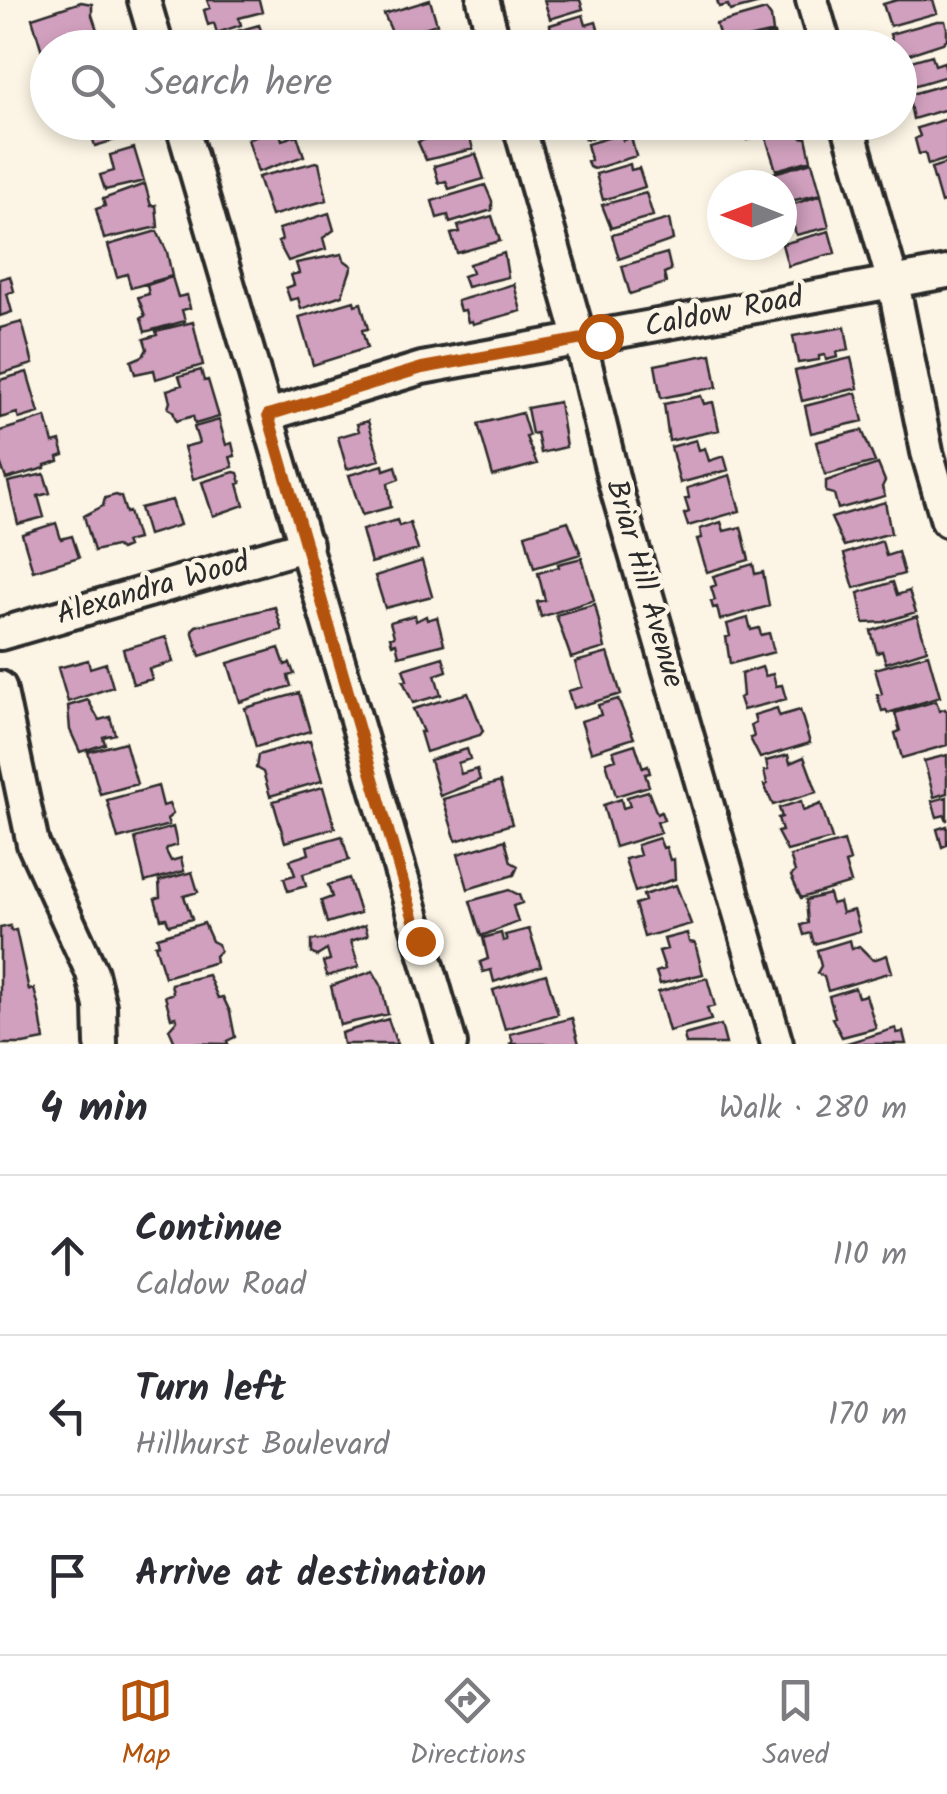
<!DOCTYPE html>
<meta charset="utf-8">
<style>
:root{--surface:#fff;--page:#f2f2f3;--text:#2b2b33;--muted:#7c7c81;--line:#e1e1e2;--accent:#b45309}
body{margin:0;font-family:Kalam,sans-serif;background:var(--page);color:var(--text)}
.compass{position:absolute;left:707px;top:170px;width:90px;height:90px;border-radius:50%;background:var(--surface);box-shadow:0 5px 15px #0003;rotate:270deg}
.stop{position:absolute;width:30px;height:30px;margin:-22px;border:8px solid #b45309;border-radius:50%;background:#fff}
.stop.end{background:#b45309;border-color:#fff;box-shadow:0 2px 10px #0008}
.list{margin:0;padding:0;list-style:none}
h2{display:flex;justify-content:space-between;align-items:center;height:130px;margin:0;padding:0 40px;font-size:42px}
h2 small{font-size:32px;font-weight:400;color:var(--muted)}
.list li{display:grid;grid-template-columns:65px 1fr auto;gap:30px;align-items:center;box-sizing:border-box;height:160px;padding:0 40px;border-top:2px solid var(--line)}
.list b{display:block;font-size:38px;white-space:nowrap}
.list p{margin:0;font-size:32px;white-space:nowrap;color:var(--muted)}
.list em{font-size:32px;font-style:normal;color:var(--muted)}
.icon{flex:none;width:55px;height:55px;fill:none;stroke:currentColor;stroke-width:2;stroke-linecap:round;stroke-linejoin:round}
.map{position:relative;flex:none;width:947px;height:1044px;overflow:hidden}
.search{position:absolute;background:var(--surface);box-shadow:0 5px 15px #0003;left:30px;right:30px;top:30px;height:110px;display:flex;align-items:center;gap:25px;box-sizing:border-box;padding:0 35px;border-radius:55px;color:var(--muted);font-size:38px}
.sheet{height:610px;background:var(--surface)}
nav{display:flex;justify-content:space-around;align-items:center;box-sizing:border-box;height:140px;border-top:2px solid var(--line);background:var(--surface);font-size:28px;color:var(--muted)}
nav a{display:grid;justify-items:center;gap:5px}
nav .on{color:var(--accent)}
.map>svg:first-child{display:block}
.building{fill:#d1a0be;stroke:#2b2b2b;stroke-width:2.5}
.lines{fill:none;stroke-linecap:round;stroke-linejoin:round}
.minor-casing{stroke:#2b2b2b;stroke-width:38}
.minor{stroke:#fcf5e5;stroke-width:30}
.route{stroke:#b45309;stroke-width:12}
.labels{text-anchor:middle;dominant-baseline:central;stroke-width:9;stroke-linejoin:round;paint-order:stroke}
.street-label{font-size:30px;fill:#2b2b2b;stroke:#fcf5e5}
</style>
<div class="map">
<svg width="947" height="1044" viewBox="0 0 947 1044">
<rect width="100%" height="100%" fill="#fcf5e5"/>
<filter id="ink" filterUnits="userSpaceOnUse"><feTurbulence type="fractalNoise" baseFrequency=".01" numOctaves="2"/><feDisplacementMap in="SourceGraphic" scale="20" xChannelSelector="R" yChannelSelector="G"/><feConvolveMatrix kernelMatrix="1 2 1 2 8 2 1 2 1" color-interpolation-filters="sRGB"/></filter>
<g filter="url(#ink)">
<!-- building -->
<path class="building" d="M207,0H259L262,12L239,18L241,25L217,33L214,23L208,25L204,10L210,8Z
M430,0L437,24L394,37L384,14Z
M544,0H580L583,9L550,19Z
M717,0H763L764,2L730,11L728,5L719,7Z
M897,0H933L937,13L890,26L883,4Z
M81,2L92,4V15L101,42L83,48H48V57L44,58L32,18Z
M766,10L771,17L773,32L722,44L716,24Z
M583,15L586,25L596,22L600,36L563,48L553,47L550,25Z
M937,21H945L947,28V39L943,43L900,57V48H894L890,34Z
M259,25L267,46L222,48L229,44L226,34Z
M438,30L443,48H387L386,45Z
M774,34L779,48H744L743,43Z
M617,39L619,48H584L590,47Z
M932,55L935,65L944,62L947,76L906,88L900,64Z
M947,84V109L913,119L908,95Z
M947,119V159L928,165L925,153L919,154L915,139L920,136L917,128Z
M96,122H125L129,136L95,146L91,133L99,131Z
M265,122H277L282,140L297,135L304,156L258,172L248,139L259,135L255,125Z
M578,122H633L635,129L585,139Z
M742,122H802V123L747,140Z
M466,124L473,149L426,160L418,142Z
M800,128L802,138L806,137L811,160L776,170L766,138Z
M621,134L623,140L631,137L636,156L594,169L589,167L587,161L591,160L587,144Z
M134,148L144,181L105,190L100,175L114,171L110,155Z
M476,154L484,179L449,189L446,181L439,183L434,166Z
M316,162L319,163L327,200L271,216L258,177Z
M812,162L821,194L782,203V185H769L767,175Z
M947,163V201L941,203L931,168Z
M630,164L631,170L639,168L645,187L603,200L596,174Z
M145,184L151,206L156,205L158,227L104,239L96,209L105,206L103,199Z
M485,185L492,201V210L450,223L448,215L437,218L432,201Z
M646,193L653,216L611,228L602,205Z
M821,195L829,227L796,235L794,227L782,230V208Z
M329,213L334,230L323,238L326,249L288,261L278,242L282,240L279,229Z
M492,216L500,241L457,253L451,234L460,232L458,226Z
M669,219L673,240L619,259L612,235Z
M157,231L167,252L172,276L131,288L127,274L117,277L108,245Z
M829,231L835,253L788,266L782,244Z
M504,253L508,277L467,287L463,276L472,273L469,264Z
M667,253L671,270L664,273L666,283L630,294L622,266Z
M342,254L344,260L352,266L342,295L301,309L298,298L290,300L286,288L294,285L291,275L299,273L296,263Z
M10,276L14,291L7,294L12,312L0,316V279Z
M172,277L178,297L187,295L190,308L182,310L185,321L145,332L141,318L145,316L138,297L149,294L147,285Z
M514,284L521,311L473,324L472,321L468,322L465,310L460,311L457,301Z
M354,301L355,305L361,303L368,329L362,330L367,348L313,365L299,317Z
M22,322L33,364L0,374V328Z
M193,322L203,365L156,379L154,370L135,374L131,361L143,356L147,349L144,339L157,335L156,331Z
M845,327L849,350L837,352L838,357L826,360L825,355L819,356V360L798,363L793,336Z
M711,354L717,387L661,398L655,365Z
M851,358L858,388L802,401L795,371Z
M201,370L204,381L208,380L219,417L195,424L193,416L176,421L173,411L168,408L170,402L167,390L182,385L179,376Z
M27,372L39,413L19,419L17,413L0,418V380Z
M856,393L863,421L811,433L805,406Z
M701,396L704,404L713,402L719,430L669,441L664,404Z
M559,402L566,447L541,453L537,433L532,434L527,408Z
M522,413L529,436L526,437L537,464L493,476L478,424Z
M46,417L53,443L60,441L64,455L58,457L59,461L45,465V468L6,479L0,462V431Z
M219,420L226,445L232,443L235,456L230,457L233,467L193,479L184,447L199,443L194,427Z
M368,421L380,460L347,469L338,437L359,431L357,424Z
M862,430L875,462L825,475L816,442Z
M696,440L699,450L705,448L709,461L724,456L728,470L680,483L671,447Z
M878,464L885,481L882,487L885,496L838,509L834,494L826,492V481Z
M383,465L384,470L396,466L399,479L388,483L391,507L362,515L349,475Z
M234,472L238,473L241,483L238,484L244,505L213,516L202,482Z
M44,474L50,493L38,496L44,517L18,524L8,482Z
M730,475L740,511L688,526L684,514L689,512L685,499L689,498L687,488Z
M116,495L121,497L126,513L129,512L137,539L125,542L127,547L120,550L115,546L94,551L84,516L103,506L105,498Z
M172,500L180,525L148,535L140,508Z
M885,502L891,533L844,546L831,518Z
M397,520L399,526L410,523L418,550L371,563L362,530Z
M568,521L581,554L534,568L525,534Z
M721,522L724,531L741,527L749,560L707,572L697,539L702,538L700,529Z
M56,523L61,539L72,536L79,557L33,571L22,534Z
M882,541L886,556L898,552L904,574L854,588L844,554Z
M582,558L594,600L541,617L537,602L545,600L538,573L559,567L558,564Z
M422,561L432,596L385,608L375,576Z
M753,564L755,574L763,572L769,606L720,620L717,607L713,608L711,601L715,600L711,587L716,585L713,576Z
M893,582L897,595L909,591L916,612L884,622L864,623L858,593Z
M595,604L605,648L571,658L556,615Z
M275,607L282,630L200,656L192,630L196,626Z
M415,615L416,621L426,616L427,620L437,617L444,644L399,656L396,643L392,644L390,637L394,636L390,622Z
M917,616L927,650L886,663L882,651L877,653L871,631Z
M748,618L751,630L759,628L761,635L769,633L774,652L730,664L726,637L730,636L727,624Z
M166,637L173,662L149,669L152,679L133,684L123,649Z
M279,648L285,665L290,663L294,674L288,676L291,686L240,702L228,663Z
M608,653L621,694L573,708L568,691L582,687L575,662Z
M928,654L940,697L888,713L886,710L882,711L877,695L882,694L875,669Z
M443,657L447,671L435,675L441,695L413,703L403,681L407,680L403,669Z
M88,660L90,668L106,663L113,687L68,702L58,668Z
M762,667L765,676L773,674L776,686L782,685L786,699L743,710L739,698L743,696L741,674Z
M299,693L310,731L256,747L245,708Z
M468,693L483,731L480,735L426,752L420,732H423L413,709Z
M618,699L634,738L591,752L581,721L601,715L598,705Z
M88,700L99,720L110,717L115,734L103,737L105,744L80,752L70,730L68,706Z
M936,701L939,711L945,709L947,712V745L902,758L895,733L900,731L895,713Z
M777,708L779,716L800,710L810,743L760,758L750,738L754,737L751,725L756,723L754,715Z
M310,740L322,781L270,796L263,772L256,768L258,755Z
M125,742L137,784L100,794L88,752Z
M635,744L643,768L648,766L650,773L645,774L649,786L616,796L606,762L616,759L613,751Z
M467,749L470,759L458,763L461,774L477,769L480,780L440,796L430,760Z
M788,755L790,763L804,757L817,792L773,805L764,785L767,784L764,771L768,770L766,761Z
M947,755V793L934,797L924,761Z
M500,782L512,824L456,841L443,799Z
M158,786L163,806L169,804L173,814L167,819L169,825L118,839L107,800Z
M323,787L335,828L285,842L273,801Z
M648,791L657,814L661,812L664,820L657,822L661,833L615,847L603,805L621,799L623,808L630,806L627,797Z
M947,797V821L945,815L937,817L932,801Z
M801,801L803,811L821,804L832,839L787,851L777,832L782,831L778,818L782,817L779,808Z
M947,826V845L942,847L937,829Z
M173,827L177,845L167,848L166,851L171,861L181,858L184,871L145,882L135,838Z
M342,836L349,860L303,874L306,886L288,891L284,878L295,875L290,860L309,854L307,846Z
M659,838L663,848L666,847L670,860L674,859L675,879L635,892L625,859L640,855L637,845Z
M505,840L511,862L518,866L514,875L468,889L458,854Z
M844,841L850,861L845,863L851,883L801,898L791,876L795,872L790,856Z
M192,872L198,892L184,896L192,919L169,925L166,918L161,919L155,899L160,897L159,881Z
M349,878L360,913L327,923L321,901L332,897L328,885Z
M676,885L691,924L644,937L635,904L645,901L643,895Z
M509,890L519,895L522,903L513,906L518,922L481,936L470,901Z
M829,894L832,904L839,902L842,913L854,910L860,931L814,944L811,933L804,935L801,925L808,923L806,900Z
M204,923L212,941L218,944L220,951L215,956L216,962L165,977L155,945L159,944L157,937Z
M365,925L368,935L351,941L359,967L327,976L323,962L330,960L327,950L317,956L311,953V940H323Z
M10,926L11,931L16,930L29,990L34,989L39,1008L44,1040L23,1044H0V928Z
M529,929L541,966L494,982L491,970L483,972L480,962L488,959L483,938L501,933L503,941L507,940L505,935Z
M687,933L689,942L695,943L703,974L660,984L656,972L665,969L659,951L667,949L664,939Z
M850,940L852,949L859,946L873,960L887,955L892,972L828,991L824,977L817,973L821,966L817,950Z
M373,971L381,985L388,1014L340,1025L331,986Z
M546,974L558,1014L505,1029L493,990Z
M208,975L218,998L223,997L230,1012L235,1037L227,1041L228,1044L175,1043L169,1029L177,1020L176,1017L171,1018L165,996L173,993L171,984Z
M707,978L715,1006L707,1008L711,1020L669,1031L658,992Z
M855,988L858,997L866,995L876,1028L842,1037L832,1018L835,1017L829,996Z
M572,1018L579,1044H509L513,1042L510,1034Z
M388,1019L397,1044H343L341,1033Z
M721,1025L726,1044H686L684,1035Z
M896,1028L897,1033L903,1032L906,1044H844Z"/>
<g class="lines">
<!-- minor casing -->
<g class="minor-casing">
<path id="minor" d="M144,0L158,48
M483,0L496,48
M812,0L826,48
M181,122L451,1044
M518,122L580,340L615,485L777,1044
M847,122L893,282L927,452L947,521
M268,415L422,368L947,272
M0,634L307,545
M0,687L33,844L92,973L100,1006L101,1044"/>
</g>
<!-- minor -->
<use href="#minor" class="minor"/>
</g>
</g>
<g class="lines" filter="url(#ink)">
<!-- route -->
<path class="route" d="M420,941L268,415L422,368L600,336"/>
</g>
<g class="labels">
<!-- street labels -->
<g class="street-label">
<text transform="translate(724 313) rotate(-11)">Caldow Road</text>
<text transform="translate(644 584) rotate(74)">Briar Hill Avenue</text>
<text transform="translate(153 589) rotate(-16)">Alexandra Wood</text>
</g>
</g>
</svg>
<svg class="compass" viewBox="-18 -18 36 36"><path d="M0-13l5 13h-10z" fill="#e53935"/><path d="M0 13l5-13h-10z" fill="#7c7c81"/></svg>
<div class="stop" style="left:600px;top:336px"></div>
<div class="stop end" style="left:420px;top:941px"></div>
<div class="search"><svg class="icon" aria-label="search" viewBox="0 0 24 24"><circle cx="10" cy="10" r="6"/><path d="M15 15l6 6"/></svg>Search here</div>
</div>
<section class="sheet">
<h2>4 min<small>Walk · 280 m</small></h2>
<ul class="list">
<li><svg class="icon" aria-label="ahead" viewBox="0 0 24 24"><path d="M12 20V5M6 11l6-6 6 6"/></svg><div><b>Continue</b><p>Caldow Road</p></div><em>110 m</em></li>
<li><svg class="icon" aria-label="left" viewBox="0 0 24 24"><path d="M17 20v-9H6M10 6l-5 5 5 5"/></svg><div><b>Turn left</b><p>Hillhurst Boulevard</p></div><em>170 m</em></li>
<li><svg class="icon" aria-label="arrive" viewBox="0 0 24 24"><path d="M6 21V4h12l-3 4 3 4H6"/></svg><div><b>Arrive at destination</b></div></li>
</ul>
</section>
<nav>
<a class="on"><svg class="icon" aria-label="map" viewBox="0 0 24 24"><path d="M3 6l6-2 6 2 6-2v14l-6 2-6-2-6 2zM9 4v14M15 6v14"/></svg>Map</a>
<a><svg class="icon" aria-label="directions" viewBox="0 0 24 24"><path d="M12 3l9 9-9 9-9-9zM9 14v-3h6M13 9l2 2-2 2"/></svg>Directions</a>
<a><svg class="icon" aria-label="saved" viewBox="0 0 24 24"><path d="M7 4h10v16l-5-4-5 4z"/></svg>Saved</a>
</nav>
